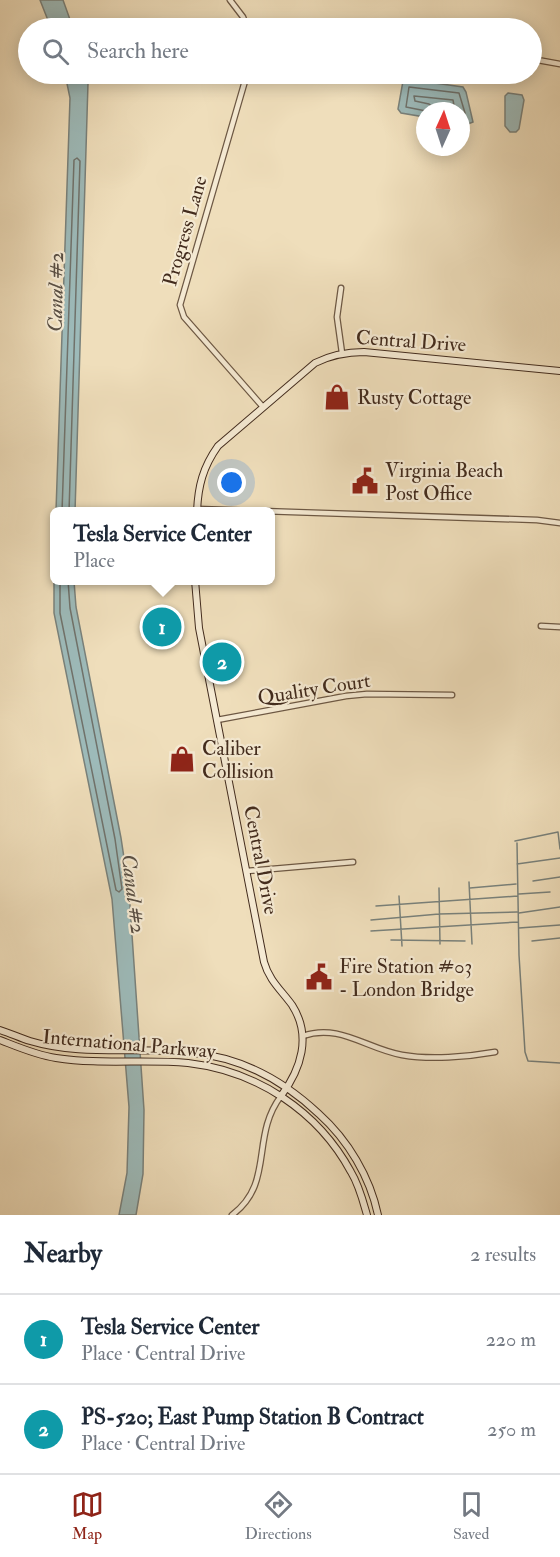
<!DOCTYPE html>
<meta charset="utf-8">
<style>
:root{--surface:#fff;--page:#f6f6f7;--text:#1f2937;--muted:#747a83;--line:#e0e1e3;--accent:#8f2418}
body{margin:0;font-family:"IM FELL Double Pica",serif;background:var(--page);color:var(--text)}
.compass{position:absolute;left:416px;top:102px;width:54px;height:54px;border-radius:50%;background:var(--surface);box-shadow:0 3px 15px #0003;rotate:3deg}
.you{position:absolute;left:232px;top:483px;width:21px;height:21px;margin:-15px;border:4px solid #fff;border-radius:50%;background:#1a73e8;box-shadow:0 0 0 9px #1a73e833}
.badge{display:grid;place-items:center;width:39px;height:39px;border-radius:50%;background:var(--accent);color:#fff;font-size:20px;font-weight:700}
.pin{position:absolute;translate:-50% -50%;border:3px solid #fff;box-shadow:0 2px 6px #0006}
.popup{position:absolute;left:50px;top:507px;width:225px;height:78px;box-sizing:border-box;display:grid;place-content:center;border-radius:9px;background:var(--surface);filter:drop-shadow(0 2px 4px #0005);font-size:20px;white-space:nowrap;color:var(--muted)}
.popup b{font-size:22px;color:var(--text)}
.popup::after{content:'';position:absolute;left:50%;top:100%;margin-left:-12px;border:12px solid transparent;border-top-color:var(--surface)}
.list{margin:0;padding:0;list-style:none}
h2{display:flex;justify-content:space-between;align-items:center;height:78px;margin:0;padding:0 24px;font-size:26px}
h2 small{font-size:20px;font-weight:400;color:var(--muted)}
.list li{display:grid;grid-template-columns:39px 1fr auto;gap:18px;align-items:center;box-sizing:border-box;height:90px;padding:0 24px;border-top:2px solid var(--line)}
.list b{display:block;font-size:22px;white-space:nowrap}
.list p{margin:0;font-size:20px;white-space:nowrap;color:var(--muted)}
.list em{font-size:20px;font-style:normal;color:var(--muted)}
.icon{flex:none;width:33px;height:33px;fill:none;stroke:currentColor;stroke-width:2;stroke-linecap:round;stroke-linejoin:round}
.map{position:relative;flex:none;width:560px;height:1215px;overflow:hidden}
.search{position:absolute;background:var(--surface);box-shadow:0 3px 15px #0003;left:18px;right:18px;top:18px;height:66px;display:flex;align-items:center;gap:15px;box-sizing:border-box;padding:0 21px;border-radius:33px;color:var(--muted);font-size:22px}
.sheet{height:258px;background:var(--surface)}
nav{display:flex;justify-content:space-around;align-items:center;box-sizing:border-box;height:84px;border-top:2px solid var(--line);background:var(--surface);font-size:16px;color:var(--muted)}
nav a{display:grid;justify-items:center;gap:3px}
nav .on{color:var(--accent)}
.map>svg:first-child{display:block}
.water{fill:#9dbab9;stroke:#79817b;stroke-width:1.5}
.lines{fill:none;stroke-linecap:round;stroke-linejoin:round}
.shore{stroke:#70726b;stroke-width:1.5}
.stream{stroke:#79817b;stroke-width:1.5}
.street-casing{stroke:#6d5844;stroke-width:7}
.secondary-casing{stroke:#422b1d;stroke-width:8}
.street{stroke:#f5ead3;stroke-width:4.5}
.secondary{stroke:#f5ead3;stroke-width:6}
.labels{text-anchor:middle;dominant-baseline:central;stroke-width:4.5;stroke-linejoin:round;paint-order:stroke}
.street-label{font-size:20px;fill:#422b1d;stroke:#f5ead3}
.poi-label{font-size:20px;fill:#422b1d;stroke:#f5ead3;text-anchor:start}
.water-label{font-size:21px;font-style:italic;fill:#594f44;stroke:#f5ead3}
</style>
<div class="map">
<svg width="560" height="1215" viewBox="0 0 560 1215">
<rect width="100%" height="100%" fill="#efdebb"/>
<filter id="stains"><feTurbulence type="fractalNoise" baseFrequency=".00333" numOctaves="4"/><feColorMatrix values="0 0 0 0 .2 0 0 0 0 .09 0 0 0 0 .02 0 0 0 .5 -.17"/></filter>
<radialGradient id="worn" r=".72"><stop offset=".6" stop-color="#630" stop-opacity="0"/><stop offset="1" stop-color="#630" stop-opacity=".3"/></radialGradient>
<!-- water -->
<path class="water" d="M40,0H63L73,28H51Z
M65,74H87L88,83L75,512L56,511L70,98Z
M406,79L463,87L466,92L473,122L468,124L461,122V111H425V117L401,113L398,109L403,81Z
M508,93L522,95L524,100L519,129L516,132H510L505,126V96Z
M54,577V580L74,581L76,607L121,838L129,891L144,1110L143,1174L136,1215H119L127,1173L129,1107L112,899L54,613Z"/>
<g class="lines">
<!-- shore -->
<path class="shore" d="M426,111L406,107L409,87L459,93L465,113L461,117
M437,111L429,104L415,101L414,96L453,100L455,111
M62,512L74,160L77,158L80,161L69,512
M60,580V613L116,890L119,892L122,889L115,839L70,608L68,580"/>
<!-- stream -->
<path class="stream" d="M515,841L558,832L560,849
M517,843L519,955L525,1052L528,1061L560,1063
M517,864L560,858
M533,881L560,877
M469,882L472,944
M439,888L440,944
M470,888L516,884
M519,894L550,892
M399,896L402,946
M376,906L518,896
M519,913L560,907
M371,920L439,914L517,912
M519,928L560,925
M371,931L518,922
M391,940L465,941
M532,941L560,938"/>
<!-- street casing -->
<g class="street-casing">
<path id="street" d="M230,0L243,17L247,28
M532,59L560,64
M247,74L180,305L184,317L263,407
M336,77L337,74
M341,288L337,317L342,353
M197,509L537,520L560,523
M541,626L560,627
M217,720L346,696L367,694L452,695
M247,871L353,862
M303,1036C339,1023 367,1049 402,1055C430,1060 467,1057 495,1052
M232,1215C275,1183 250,1137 281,1096"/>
</g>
<!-- secondary casing -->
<g class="secondary-casing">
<path id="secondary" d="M197,512C198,486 203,467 218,446L315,363C331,355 346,352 364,352L560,371
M195,580L199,628L264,962C269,980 281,990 292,1005C312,1036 301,1069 281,1096
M0,1030C10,1033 20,1038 30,1041C83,1057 140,1046 194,1053C243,1058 284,1081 319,1114C348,1140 370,1177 378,1215
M0,1040C18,1047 36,1055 56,1058C100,1065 144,1059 188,1063C257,1071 318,1111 351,1172C359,1185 363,1201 367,1215"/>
</g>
<!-- street -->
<use href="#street" class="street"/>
<!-- secondary -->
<use href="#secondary" class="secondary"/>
</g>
<!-- icons -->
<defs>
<g id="shop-bare" transform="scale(2.07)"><path d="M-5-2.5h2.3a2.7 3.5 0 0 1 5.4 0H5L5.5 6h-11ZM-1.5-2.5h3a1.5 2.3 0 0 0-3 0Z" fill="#8f2418" stroke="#f5ead3" stroke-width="2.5" paint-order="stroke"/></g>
<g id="civic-bare" transform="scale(2.07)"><path d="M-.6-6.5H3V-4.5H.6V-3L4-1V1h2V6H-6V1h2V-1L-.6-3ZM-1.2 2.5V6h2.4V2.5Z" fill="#8f2418" stroke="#f5ead3" stroke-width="2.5" paint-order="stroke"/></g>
</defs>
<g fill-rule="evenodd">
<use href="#shop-bare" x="337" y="397"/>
<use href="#civic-bare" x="365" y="481"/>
<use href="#shop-bare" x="182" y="759"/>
<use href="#civic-bare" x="319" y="977"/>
</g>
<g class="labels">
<!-- street labels -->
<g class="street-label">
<text transform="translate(185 231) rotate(-74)">Progress Lane</text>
<text transform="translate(411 341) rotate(4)">Central Drive</text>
<text transform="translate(314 689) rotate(-9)">Quality Court</text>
<text transform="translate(261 860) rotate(79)">Central Drive</text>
<text transform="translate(129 1044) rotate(5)">International Parkway</text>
</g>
<!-- poi labels -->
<g class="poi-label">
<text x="357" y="397">Rusty Cottage</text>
<text x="385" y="470">Virginia Beach<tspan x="385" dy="23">Post Office</tspan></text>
<text x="202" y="748">Caliber<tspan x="202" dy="23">Collision</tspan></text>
<text x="339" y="966">Fire Station #03<tspan x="339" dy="23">- London Bridge</tspan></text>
</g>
<!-- water labels -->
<g class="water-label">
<text transform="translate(56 292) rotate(-89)">Canal #2</text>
<text transform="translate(133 894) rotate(83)">Canal #2</text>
</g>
</g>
<rect width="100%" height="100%" filter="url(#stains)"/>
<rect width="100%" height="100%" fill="url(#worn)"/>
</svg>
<svg class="compass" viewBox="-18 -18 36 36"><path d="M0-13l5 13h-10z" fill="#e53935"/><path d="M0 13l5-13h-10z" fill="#747a83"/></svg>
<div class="you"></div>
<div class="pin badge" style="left:162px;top:627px;background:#0f9aa8">1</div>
<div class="popup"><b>Tesla Service Center</b>Place</div>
<div class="pin badge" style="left:222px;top:662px;background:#0f9aa8">2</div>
<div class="search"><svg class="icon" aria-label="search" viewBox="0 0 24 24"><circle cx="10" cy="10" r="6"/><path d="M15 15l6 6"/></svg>Search here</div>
</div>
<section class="sheet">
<h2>Nearby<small>2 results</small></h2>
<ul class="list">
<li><span class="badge" style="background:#0f9aa8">1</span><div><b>Tesla Service Center</b><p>Place · Central Drive</p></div><em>220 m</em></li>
<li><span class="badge" style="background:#0f9aa8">2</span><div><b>PS-520; East Pump Station B Contract</b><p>Place · Central Drive</p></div><em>250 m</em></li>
</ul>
</section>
<nav>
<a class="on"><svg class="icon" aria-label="map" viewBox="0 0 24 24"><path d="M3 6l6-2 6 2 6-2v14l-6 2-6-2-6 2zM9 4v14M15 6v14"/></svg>Map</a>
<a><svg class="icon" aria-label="directions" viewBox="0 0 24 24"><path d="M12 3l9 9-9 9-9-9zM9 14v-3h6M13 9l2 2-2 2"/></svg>Directions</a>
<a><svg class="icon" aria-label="saved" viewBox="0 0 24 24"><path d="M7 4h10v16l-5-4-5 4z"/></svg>Saved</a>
</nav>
